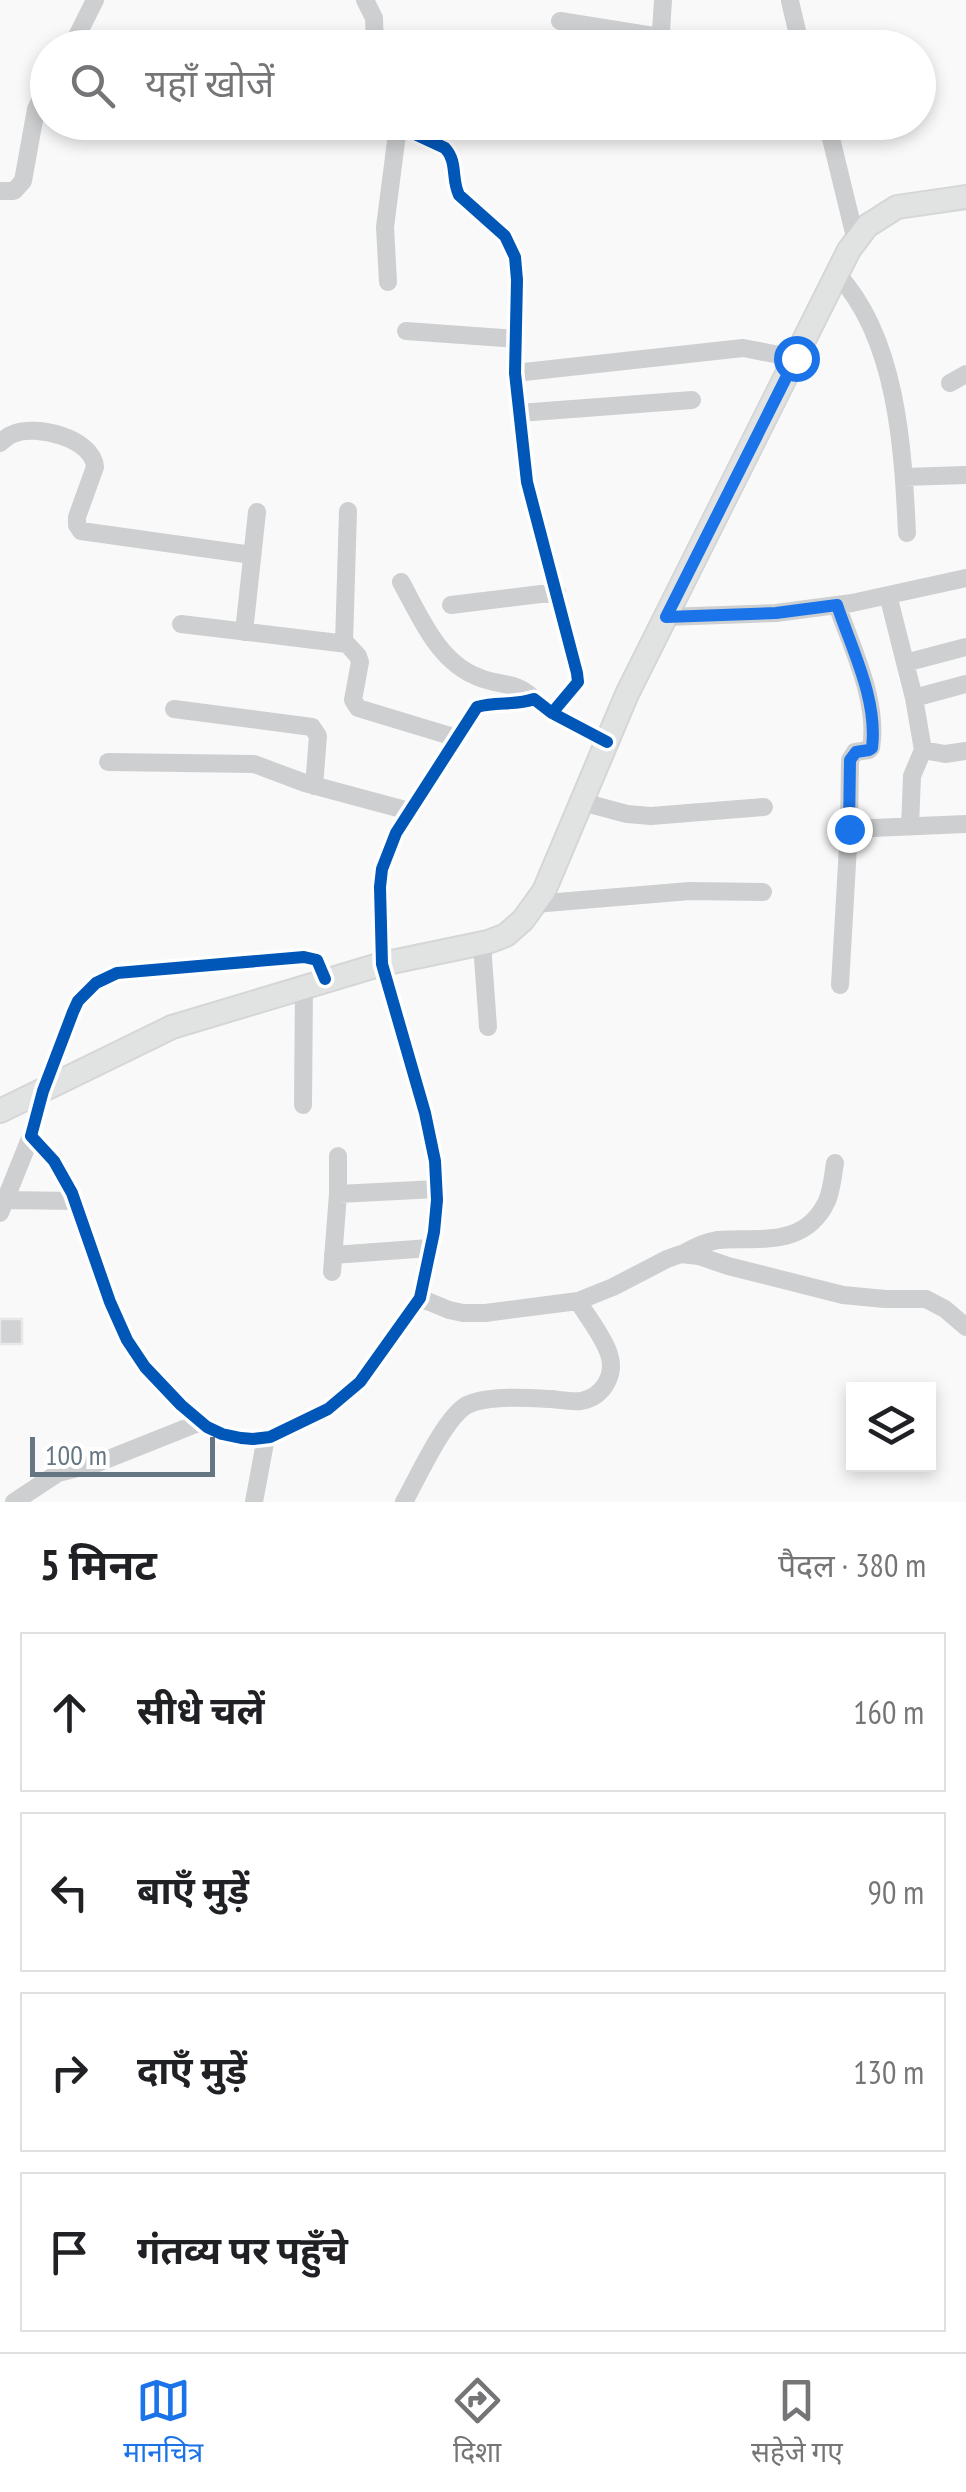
<!DOCTYPE html>
<html lang="hi">
<meta charset="utf-8">
<style>
:root{--surface:#fff;--page:#f6f6f6;--text:#202124;--muted:#757577;--line:#e0e0e0;--accent:#1a73e8}
body{margin:0;font-family:"PT Sans Narrow","Noto Sans Devanagari",sans-serif;background:var(--page);color:var(--text)}
.controls{position:absolute;right:30px;bottom:30px;display:grid;overflow:hidden;border-radius:0px;box-shadow:0 5px 15px #0003}
.controls button{width:90px;height:90px;display:grid;place-items:center;padding:0;border:0;border-bottom:2px solid var(--line);background:var(--surface);color:var(--text);font:50px sans-serif}
.scale{position:absolute;left:30px;bottom:25px;width:185px;box-sizing:border-box;padding-left:10px;border:5px solid #657683;border-top:0;font-size:28px;line-height:35px;white-space:nowrap;color:#657683;-webkit-text-stroke:8px #fff;paint-order:stroke}
.stop{position:absolute;width:30px;height:30px;margin:-22px;border:8px solid #1a73e8;border-radius:50%;background:#fff}
.stop.end{background:#1a73e8;border-color:#fff;box-shadow:0 2px 10px #0008}
.list{margin:0;padding:0;list-style:none}
h2{display:flex;justify-content:space-between;align-items:center;height:130px;margin:0;padding:0 40px;font-size:42px}
h2 small{font-size:32px;font-weight:400;color:var(--muted)}
.list li{display:grid;grid-template-columns:65px 1fr auto;gap:30px;align-items:center;box-sizing:border-box;height:160px;margin:0 20px 20px;padding:0 20px;border:2px solid var(--line);border-radius:0px}
.list b{display:block;font-size:38px;white-space:nowrap}
.list em{font-size:32px;font-style:normal;color:var(--muted)}
.icon{flex:none;width:55px;height:55px;fill:none;stroke:currentColor;stroke-width:2;stroke-linecap:round;stroke-linejoin:round}
.map{position:relative;flex:none;width:966px;height:1502px;overflow:hidden}
.search{position:absolute;background:var(--surface);box-shadow:0 5px 15px #0003;left:30px;right:30px;top:30px;height:110px;display:flex;align-items:center;gap:25px;box-sizing:border-box;padding:0 35px;border-radius:55px;color:var(--muted);font-size:38px}
.sheet{height:850px;background:var(--surface)}
nav{display:flex;justify-content:space-around;align-items:center;box-sizing:border-box;height:140px;border-top:2px solid var(--line);background:var(--surface);font-size:28px;color:var(--muted)}
nav a{display:grid;justify-items:center;gap:5px}
nav .on{color:var(--accent)}
.map>svg:first-child{display:block}
.building{fill:#d0d2d3;stroke:#e8e8e8;stroke-width:2.5}
.lines{fill:none;stroke-linecap:round;stroke-linejoin:round}
.major-casing{stroke:#d5d6d7;stroke-width:26}
.minor{stroke:#cecfd0;stroke-width:18}
.major{stroke:#e1e2e2;stroke-width:22}
.cycleway-casing{stroke:#fff;stroke-width:19}
.cycleway{stroke:#0057b8;stroke-width:12}
.route{stroke:#1a73e8;stroke-width:12}
</style>
<div class="map">
<svg width="966" height="1502" viewBox="0 0 966 1502">
<rect width="100%" height="100%" fill="#f9f9f9"/>
<!-- building -->
<path class="building" d="M0,1319H22V1344H0Z"/>
<g class="lines">
<!-- major casing -->
<g class="major-casing">
<path id="major" d="M0,1111L172,1027L382,964L488,942L506,935L523,920L544,891L627,694L849,250L867,226L897,207L966,197"/>
</g>
<!-- minor -->
<path class="minor" d="M365,0L374,18L375,48
M790,1L801,48
M560,21L660,37
M660,47L663,0
M71,48L95,0
M389,122L445,148C458,162 451,179 459,195L505,236L515,257L517,280L515,373L527,482L577,673L578,682L552,713L607,742
M722,122H728
M827,122L856,241
M0,191H14L23,181L36,109L48,85
M837,274C897,338 903,448 907,533
M388,282L385,227L398,126
M406,331L516,339
M515,373L743,348L795,358
M950,383L966,374
M519,413L692,400
M0,443C5,439 7,436 13,434C36,424 93,438 95,467L77,517V525L81,531L252,555
M904,477L966,475
M401,582C420,616 438,662 478,677C501,687 515,680 534,699
M888,595L914,698L923,750L945,754L966,751
M451,605L557,592
M837,605C852,648 879,702 871,748L869,750L855,752L850,760L849,829L840,985
M666,617L776,613L852,603L966,578
M181,624L347,644L358,656L360,662L353,700L358,708L457,738
M244,632L257,512
M344,643L348,511
M905,663L966,647
M914,698L966,684
M174,709L312,727L318,736L314,786
M108,762L254,764L305,783L409,811
M582,802L627,814L651,816L764,807
M910,827L912,776L923,750
M849,829L966,824
M534,904L690,891L763,892
M482,944L488,1027
M325,979L317,960L304,957L117,973L96,983L78,1001L73,1012L43,1091L31,1136L54,1161L72,1193L110,1302L127,1340L145,1367L181,1405L207,1427L222,1434L241,1438L253,1439L270,1437L328,1409L360,1382L420,1298L434,1232L437,1200L435,1161L425,1113L382,964L380,887L382,869L396,833L477,707C496,701 515,706 534,699L552,713
M303,1105L304,986
M338,1194L437,1189
M5,1200L75,1201
M0,1213L31,1136
M682,1254C694,1248 704,1242 718,1240C760,1237 805,1248 827,1201C832,1189 833,1175 835,1163
M333,1255L430,1248
M332,1272L338,1194V1156
M420,1298L449,1310L463,1313H485L578,1301L613,1287L667,1259L681,1254L699,1256L728,1266L843,1295L885,1299H926L945,1309L966,1327
M14,1502L58,1473L98,1463L201,1422
M254,1502L266,1437
M404,1502C417,1479 445,1417 467,1405C486,1395 528,1398 551,1399C561,1400 572,1402 581,1401C603,1397 616,1375 609,1354C603,1336 588,1318 578,1301"/>
<!-- major -->
<use href="#major" class="major"/>
<!-- cycleway casing -->
<g class="cycleway-casing">
<path id="cycleway" d="M389,122L445,148C458,162 451,179 459,195L505,236L515,257L517,280L515,373L527,482L577,673L578,682L552,713L607,742
M325,979L317,960L304,957L117,973L96,983L78,1001L73,1012L43,1091L31,1136L54,1161L72,1193L110,1302L127,1340L145,1367L181,1405L207,1427L222,1434L241,1438L253,1439L270,1437L328,1409L360,1382L420,1298L434,1232L437,1200L435,1161L425,1113L382,964L380,887L382,869L396,833L477,707C496,701 515,706 534,699L552,713"/>
</g>
<!-- cycleway -->
<use href="#cycleway" class="cycleway"/>
</g>
<g class="lines">
<!-- route -->
<path class="route" d="M796,358L666,617L776,613L837,605C852,650 878,700 872,748L869,750L856,752L850,760L849,829"/>
</g>
</svg>
<div class="controls">
<button><svg class="icon" aria-label="layers" viewBox="0 0 24 24"><path d="M12 4l9 5-9 5-9-5zM3 14l9 5 9-5"/></svg></button>
</div>
<div class="scale">100 m</div>
<div class="stop" style="left:796px;top:358px"></div>
<div class="stop end" style="left:849px;top:829px"></div>
<div class="search"><svg class="icon" aria-label="search" viewBox="0 0 24 24"><circle cx="10" cy="10" r="6"/><path d="M15 15l6 6"/></svg>यहाँ खोजें</div>
</div>
<section class="sheet">
<h2>5 मिनट<small>पैदल · 380 m</small></h2>
<ul class="list">
<li><svg class="icon" aria-label="ahead" viewBox="0 0 24 24"><path d="M12 20V5M6 11l6-6 6 6"/></svg><div><b>सीधे चलें</b></div><em>160 m</em></li>
<li><svg class="icon" aria-label="left" viewBox="0 0 24 24"><path d="M17 20v-9H6M10 6l-5 5 5 5"/></svg><div><b>बाएँ मुड़ें</b></div><em>90 m</em></li>
<li><svg class="icon" aria-label="right" viewBox="0 0 24 24"><path d="M7 20v-9h11M14 6l5 5-5 5"/></svg><div><b>दाएँ मुड़ें</b></div><em>130 m</em></li>
<li><svg class="icon" aria-label="arrive" viewBox="0 0 24 24"><path d="M6 21V4h12l-3 4 3 4H6"/></svg><div><b>गंतव्य पर पहुँचे</b></div></li>
</ul>
</section>
<nav>
<a class="on"><svg class="icon" aria-label="map" viewBox="0 0 24 24"><path d="M3 6l6-2 6 2 6-2v14l-6 2-6-2-6 2zM9 4v14M15 6v14"/></svg>मानचित्र</a>
<a><svg class="icon" aria-label="directions" viewBox="0 0 24 24"><path d="M12 3l9 9-9 9-9-9zM9 14v-3h6M13 9l2 2-2 2"/></svg>दिशा</a>
<a><svg class="icon" aria-label="saved" viewBox="0 0 24 24"><path d="M7 4h10v16l-5-4-5 4z"/></svg>सहेजे गए</a>
</nav>
